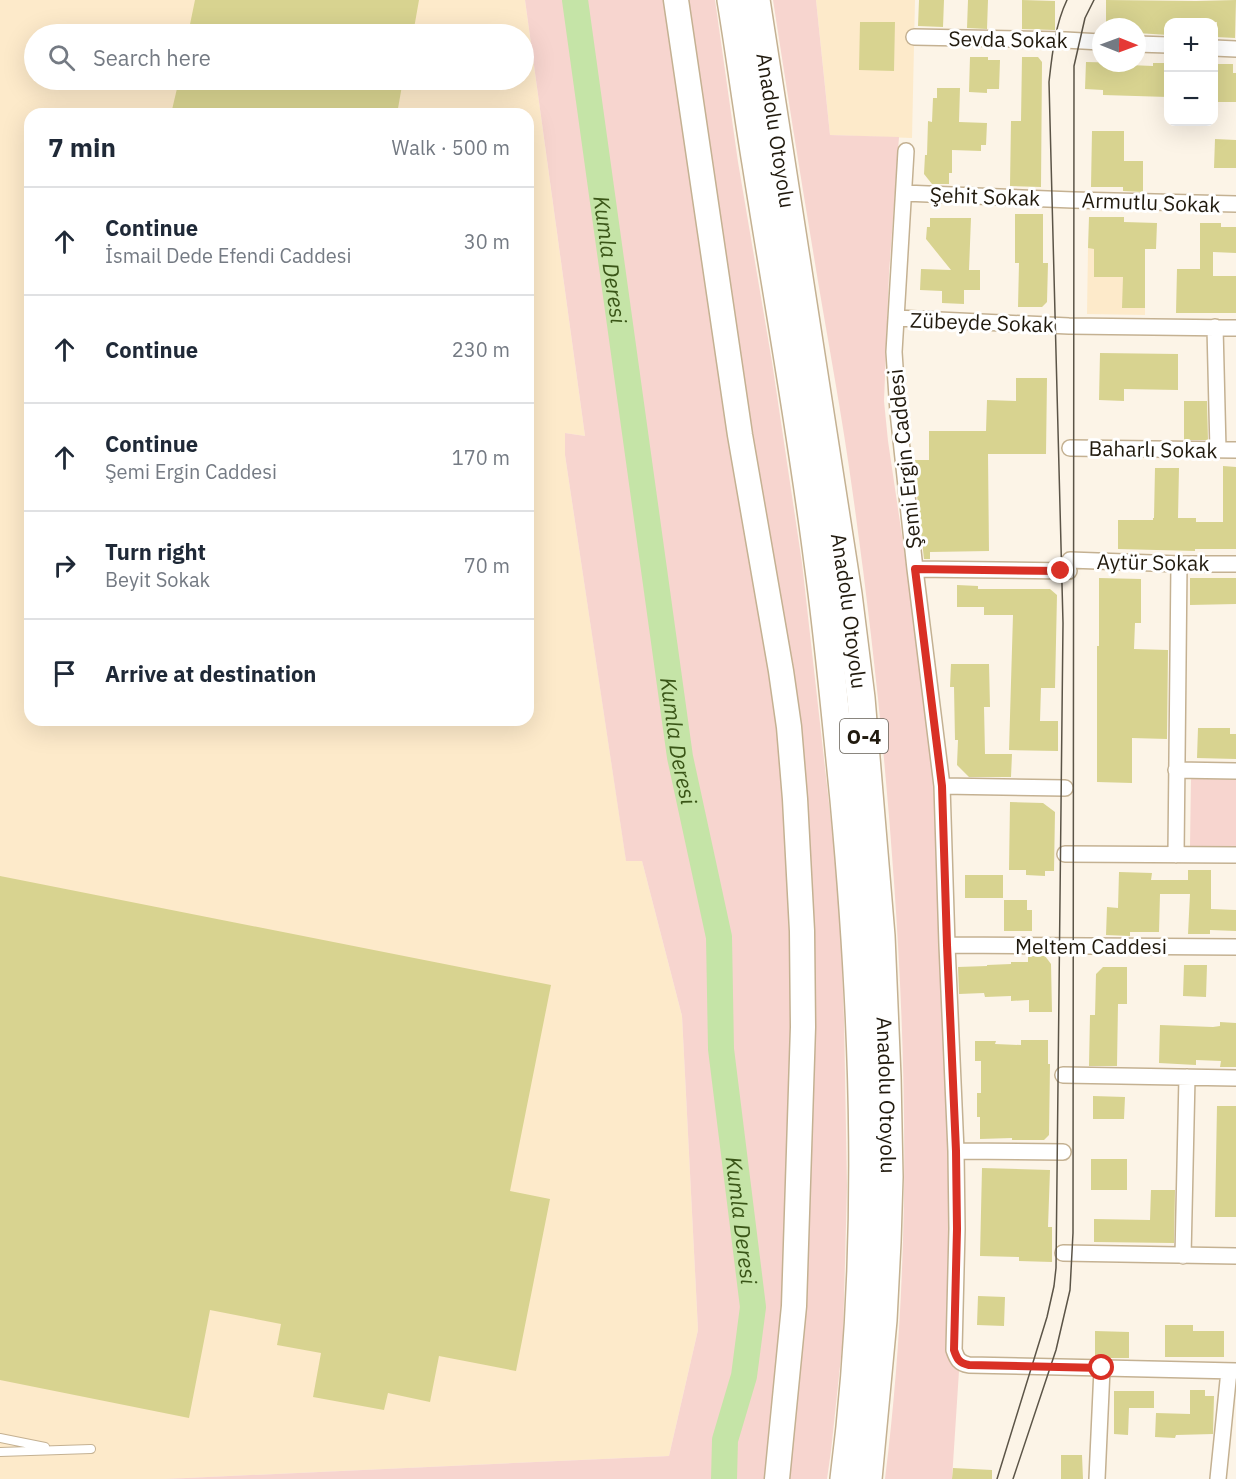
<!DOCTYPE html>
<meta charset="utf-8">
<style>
:root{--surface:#fff;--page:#f6f6f7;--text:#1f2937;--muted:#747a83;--line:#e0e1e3}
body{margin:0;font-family:"IBM Plex Sans",sans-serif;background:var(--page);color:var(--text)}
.controls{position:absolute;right:18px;top:18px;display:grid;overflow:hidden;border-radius:12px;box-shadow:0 6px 24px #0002}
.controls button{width:54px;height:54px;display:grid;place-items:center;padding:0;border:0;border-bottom:2px solid var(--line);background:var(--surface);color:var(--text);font:30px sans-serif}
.compass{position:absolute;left:1092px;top:18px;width:54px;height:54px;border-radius:50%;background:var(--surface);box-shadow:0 6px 24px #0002;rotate:91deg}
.stop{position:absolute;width:18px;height:18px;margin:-14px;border:4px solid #d93025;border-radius:50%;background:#fff}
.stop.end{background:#d93025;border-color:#fff;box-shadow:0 2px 6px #0008}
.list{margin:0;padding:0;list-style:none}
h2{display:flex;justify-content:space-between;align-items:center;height:78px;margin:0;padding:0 24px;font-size:26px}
h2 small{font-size:20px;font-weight:400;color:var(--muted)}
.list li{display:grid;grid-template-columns:39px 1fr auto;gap:18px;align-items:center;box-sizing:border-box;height:108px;padding:0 24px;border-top:2px solid var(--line)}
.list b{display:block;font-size:22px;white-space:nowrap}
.list p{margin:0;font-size:20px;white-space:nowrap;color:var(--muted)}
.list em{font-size:20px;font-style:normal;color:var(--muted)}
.icon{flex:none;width:33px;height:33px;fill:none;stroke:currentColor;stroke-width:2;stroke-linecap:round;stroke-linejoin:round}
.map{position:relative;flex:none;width:1236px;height:1479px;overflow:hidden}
.search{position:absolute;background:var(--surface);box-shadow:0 6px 24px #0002;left:24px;top:24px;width:510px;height:66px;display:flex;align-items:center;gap:15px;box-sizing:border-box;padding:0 21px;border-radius:33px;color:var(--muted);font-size:22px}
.panel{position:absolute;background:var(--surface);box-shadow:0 6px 24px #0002;left:24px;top:108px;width:510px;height:618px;border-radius:18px}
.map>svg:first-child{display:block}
.built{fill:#fdeaca;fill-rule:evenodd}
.green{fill:#f7d5cf}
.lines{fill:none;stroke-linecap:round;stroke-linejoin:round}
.river{stroke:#c5e4a7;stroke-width:26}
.building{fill:#d8d390}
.service-casing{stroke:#c4b192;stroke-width:10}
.minor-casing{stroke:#c4b192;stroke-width:18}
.primary-casing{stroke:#c4b192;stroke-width:27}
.motorway-casing{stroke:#c4b192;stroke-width:30}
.service{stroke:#fff;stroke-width:8}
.minor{stroke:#fff;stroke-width:15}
.primary{stroke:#fff;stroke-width:24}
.motorway{stroke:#fff;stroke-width:27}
.tram{stroke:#5b5447;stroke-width:1.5}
.route{stroke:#d93025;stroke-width:8}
.labels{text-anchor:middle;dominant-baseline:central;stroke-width:6;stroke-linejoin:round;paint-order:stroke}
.shield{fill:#fff;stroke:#645f56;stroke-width:1.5}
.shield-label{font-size:20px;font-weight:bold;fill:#211a0e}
.street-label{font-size:21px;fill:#211a0e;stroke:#fff}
.water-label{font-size:22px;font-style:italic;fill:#3a5517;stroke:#fff}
</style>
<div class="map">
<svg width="1236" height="1479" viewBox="0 0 1236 1479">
<rect width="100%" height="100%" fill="#fcf4e7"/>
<!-- built -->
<path class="built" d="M0,0H525L585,436L565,433V455L626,860L642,861L682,1016L698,1330L669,1456L165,1479H0ZM34,34H524V80H34ZM30,114H528V720H30Z
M816,0H915L912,138L830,135Z
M1088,248L1145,249V315L1087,314Z"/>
<!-- green -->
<path class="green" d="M525,0H664L772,679L784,797L792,966L791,1046L783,1274L775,1400L766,1479H165L669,1456L698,1330L682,1016L642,861H626L565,455V433L585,436Z
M686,0H715L738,162L772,362L802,563L834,848L841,938L844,1019L847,1186L843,1338L831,1451L827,1479H788L805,1303L811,1159L814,1012L763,515Z
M773,0H816L830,135L899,137L889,273L884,401L888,441L906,563L935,785L950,1150L946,1352L959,1371L952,1479H885C910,1281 908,1081 894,882C885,752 871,623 853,495C842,413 826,332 813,251C799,168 786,84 773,0Z
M1191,778L1236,779V846H1190Z"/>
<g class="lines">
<!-- river -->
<path class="river" id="s1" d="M575,0L680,757L719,937L721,1049L753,1307L744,1376L725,1440L724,1479"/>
</g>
<!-- building -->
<path class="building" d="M195,0H419L413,34H188Z
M919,0H944L943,27L918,26Z
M968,0H988L987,29L967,28Z
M1022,0L1055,1V30L1022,29Z
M1106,0L1196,1L1236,0L1235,38L1216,37L1217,22H1168V35L1137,33V27H1116V23L1106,24Z
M860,22H895L894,71L859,70Z
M970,57H988V60H1000L999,89H987V93L969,92Z
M1022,57H1038L1042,62L1041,187L1010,186L1011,121H1021Z
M1086,62L1129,63V65L1153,66V63H1168V97L1103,95V90L1085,89Z
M1214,64H1233V73H1236V102H1214Z
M179,80H403L397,114H171Z
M937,88H960L959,122L987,123L986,145H981V151L952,150V173H949V184H932L924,174L925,155H927L928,121L932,122L933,98H937Z
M1092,131H1124V161H1143V192L1123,191V187H1091Z
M1215,139L1236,140V168H1214Z
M1015,214H1043V263H1048L1047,302L1042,307H1018L1019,263H1015Z
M1089,217H1124V222L1157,223L1156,249H1145V308H1122L1123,277H1094V249L1088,248Z
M930,218H971L969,270H980V290H964V304L942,303V291L920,290L921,269L951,270L926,239L927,227H930Z
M1200,223H1221V227H1236V253L1213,252V276H1236V313H1176L1177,269H1200Z
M1100,353L1178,354V390L1124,389V401L1099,400Z
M1016,378H1047L1046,454H988L989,551L930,552V559H924L913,460H929V431H986L987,400L1016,401Z
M1184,401H1207L1208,440H1184Z
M1223,466L1236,467V549H1195V551L1118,549V520H1153V518H1154L1155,468H1179L1178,518H1196V522H1223Z
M1099,578L1141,579V623H1135L1134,649L1168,650L1167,739L1132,738V783L1097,782V646H1099Z
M1190,578H1236V604L1190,605Z
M957,585L978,586V589H1050L1057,595L1055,688H1041L1040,721H1058V751L1009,750L1013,615H984V607H957Z
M951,664H989L990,707H984L985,754H1012L1011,777H969L957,765L958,740H955L954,687H950Z
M1198,728H1230V734H1236V759L1197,758Z
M1010,802L1043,803L1055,812L1054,871H1045V876L1026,875V870H1009Z
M1188,870H1211V909L1236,910V931L1210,930V934H1188L1190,894H1160L1159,932H1130V936L1106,935L1107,907L1118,908L1119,872L1152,873L1151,880H1188Z
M965,875H1003V898H965Z
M0,876L551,985L510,1191L550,1199L516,1371L439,1356L430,1402L388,1393L384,1410L313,1397L321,1353L277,1345L281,1324L210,1310L189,1418L0,1380Z
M1004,900H1027V910H1032V931H1004Z
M1028,956H1045L1051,964L1052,1012H1029V1000L1011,1001V996L985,997L984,993L959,994L958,967L987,966V965L1011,964V962H1028Z
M1184,965H1207L1206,997L1183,996Z
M1103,967H1127V1004H1118L1117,1066H1089L1090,1015H1095L1096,974Z
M1220,1022L1236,1023V1067H1220L1221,1061L1196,1060V1065L1159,1063L1160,1025L1213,1027L1220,1026Z
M1021,1040H1048V1064H1050L1049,1135L1044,1140H1012V1138L980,1139V1117H977V1093H981V1061H975V1041H996L995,1044L1021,1045Z
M1093,1096L1125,1097L1124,1119H1093Z
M1217,1106H1236V1217H1215Z
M1091,1159H1127V1190H1091Z
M982,1168L1050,1170L1048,1227H1052V1262L1019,1261V1257L980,1256Z
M1151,1190H1175L1174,1243L1094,1242V1219L1150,1220Z
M978,1296L1005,1297L1004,1326L977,1325Z
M1165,1325H1193V1331H1224V1357H1165Z
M1095,1331L1129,1332V1358H1095Z
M1190,1390H1205V1396H1214L1213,1434L1176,1435L1175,1438L1155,1437L1156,1413L1190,1414Z
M1114,1391H1154V1408H1129L1128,1435L1114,1434Z
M1061,1455H1082L1083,1479H1061Z
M953,1468L992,1470V1479H952Z"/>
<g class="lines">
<!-- service casing -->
<g class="service-casing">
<path id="service" d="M0,1438L45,1447
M0,1452L91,1449"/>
</g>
<!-- minor casing -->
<g class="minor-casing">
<path id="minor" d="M914,37L1065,40L1101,42
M1137,44L1168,45
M1214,48L1236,49
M906,151L894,352L898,412L915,569L942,786L947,945L956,1151L957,1229L954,1350C957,1359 959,1363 969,1365L1236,1371
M904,193L1073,200L1236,204
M896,318L1069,326L1236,328
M1215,327L1218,450
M1070,448L1236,450
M1070,560L1179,564H1236
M915,569L1069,571
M1176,770L1236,771
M942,786L1065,788
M1065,854L1236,855
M1176,855L1179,564
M947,945L1236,947
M1063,1075L1236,1078
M956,1151L1063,1152
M1063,1253L1236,1256
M1183,1256L1187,1077
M1097,1479L1102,1369
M1218,1479L1229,1371"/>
</g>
<!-- primary casing -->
<g class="primary-casing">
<path id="primary" d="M676,0L740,435L781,671L789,727L795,799L802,931L803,1027L794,1306L777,1479"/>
</g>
<!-- motorway casing -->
<g class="motorway-casing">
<g id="motorway">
<path d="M731,0C740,54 747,109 756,163C777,296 801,428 818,562C829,641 836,720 844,800C865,1026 873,1253 844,1479"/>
<path id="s2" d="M756,0L848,594L861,698L881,936L887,1077L889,1177L887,1242L883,1320L868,1479"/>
</g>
</g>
<!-- service -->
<use href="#service" class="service"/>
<!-- minor -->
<use href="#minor" class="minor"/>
<!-- primary -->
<use href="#primary" class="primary"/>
<!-- motorway -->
<use href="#motorway" class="motorway"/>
<!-- tram -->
<path class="tram" d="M997,1479L1047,1317L1054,1286L1056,1268L1063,623L1049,82C1052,55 1055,25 1067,0
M1013,1479L1056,1350L1070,1290L1073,1233L1074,66L1085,18L1094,0"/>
</g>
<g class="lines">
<!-- route -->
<path class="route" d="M1061,571L915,569L942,786L947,945L956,1151L957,1229L954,1350C957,1359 959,1363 969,1365L1102,1368"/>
</g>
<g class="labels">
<!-- shield labels -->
<rect class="shield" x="840" y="719" width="48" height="34" rx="4.5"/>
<g class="shield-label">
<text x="864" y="736">O-4</text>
</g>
<!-- street labels -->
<g class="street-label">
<text transform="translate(1008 39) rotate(1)">Sevda Sokak</text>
<text stroke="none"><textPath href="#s2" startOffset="132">Anadolu Otoyolu</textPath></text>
<text transform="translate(985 196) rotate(2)">Şehit Sokak</text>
<text transform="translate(1151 202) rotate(2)">Armutlu Sokak</text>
<text transform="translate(982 322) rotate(2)">Zübeyde Sokak</text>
<text transform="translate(1153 449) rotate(1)">Baharlı Sokak</text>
<text transform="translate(904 459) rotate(-96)">Şemi Ergin Caddesi</text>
<text transform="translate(1153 562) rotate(1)">Aytür Sokak</text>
<text stroke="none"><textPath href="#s2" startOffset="618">Anadolu Otoyolu</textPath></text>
<text x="1091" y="946">Meltem Caddesi</text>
<text stroke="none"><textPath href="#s2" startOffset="1104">Anadolu Otoyolu</textPath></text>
</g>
<!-- water labels -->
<g class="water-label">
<text stroke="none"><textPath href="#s1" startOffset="262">Kumla Deresi</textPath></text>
<text stroke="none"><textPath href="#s1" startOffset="748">Kumla Deresi</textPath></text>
<text stroke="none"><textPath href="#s1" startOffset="1233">Kumla Deresi</textPath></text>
</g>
</g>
</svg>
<div class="controls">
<button>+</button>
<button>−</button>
</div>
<svg class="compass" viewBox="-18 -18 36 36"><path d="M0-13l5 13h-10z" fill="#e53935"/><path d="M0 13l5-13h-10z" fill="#747a83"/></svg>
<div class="stop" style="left:1102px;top:1368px"></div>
<div class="stop end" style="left:1061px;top:571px"></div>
<div class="search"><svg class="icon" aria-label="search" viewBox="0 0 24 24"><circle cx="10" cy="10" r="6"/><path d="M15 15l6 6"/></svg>Search here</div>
<section class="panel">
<h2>7 min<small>Walk · 500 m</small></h2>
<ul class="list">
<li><svg class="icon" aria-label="ahead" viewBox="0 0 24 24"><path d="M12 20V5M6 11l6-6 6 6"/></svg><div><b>Continue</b><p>İsmail Dede Efendi Caddesi</p></div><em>30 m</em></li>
<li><svg class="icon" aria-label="ahead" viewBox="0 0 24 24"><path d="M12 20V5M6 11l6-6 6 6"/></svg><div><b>Continue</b></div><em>230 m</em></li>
<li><svg class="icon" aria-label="ahead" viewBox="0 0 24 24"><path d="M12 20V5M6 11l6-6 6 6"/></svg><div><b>Continue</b><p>Şemi Ergin Caddesi</p></div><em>170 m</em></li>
<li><svg class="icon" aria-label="right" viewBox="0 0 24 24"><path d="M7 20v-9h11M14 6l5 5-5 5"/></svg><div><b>Turn right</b><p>Beyit Sokak</p></div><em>70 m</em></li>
<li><svg class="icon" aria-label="arrive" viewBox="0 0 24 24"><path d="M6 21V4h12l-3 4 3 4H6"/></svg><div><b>Arrive at destination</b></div></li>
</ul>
</section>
</div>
